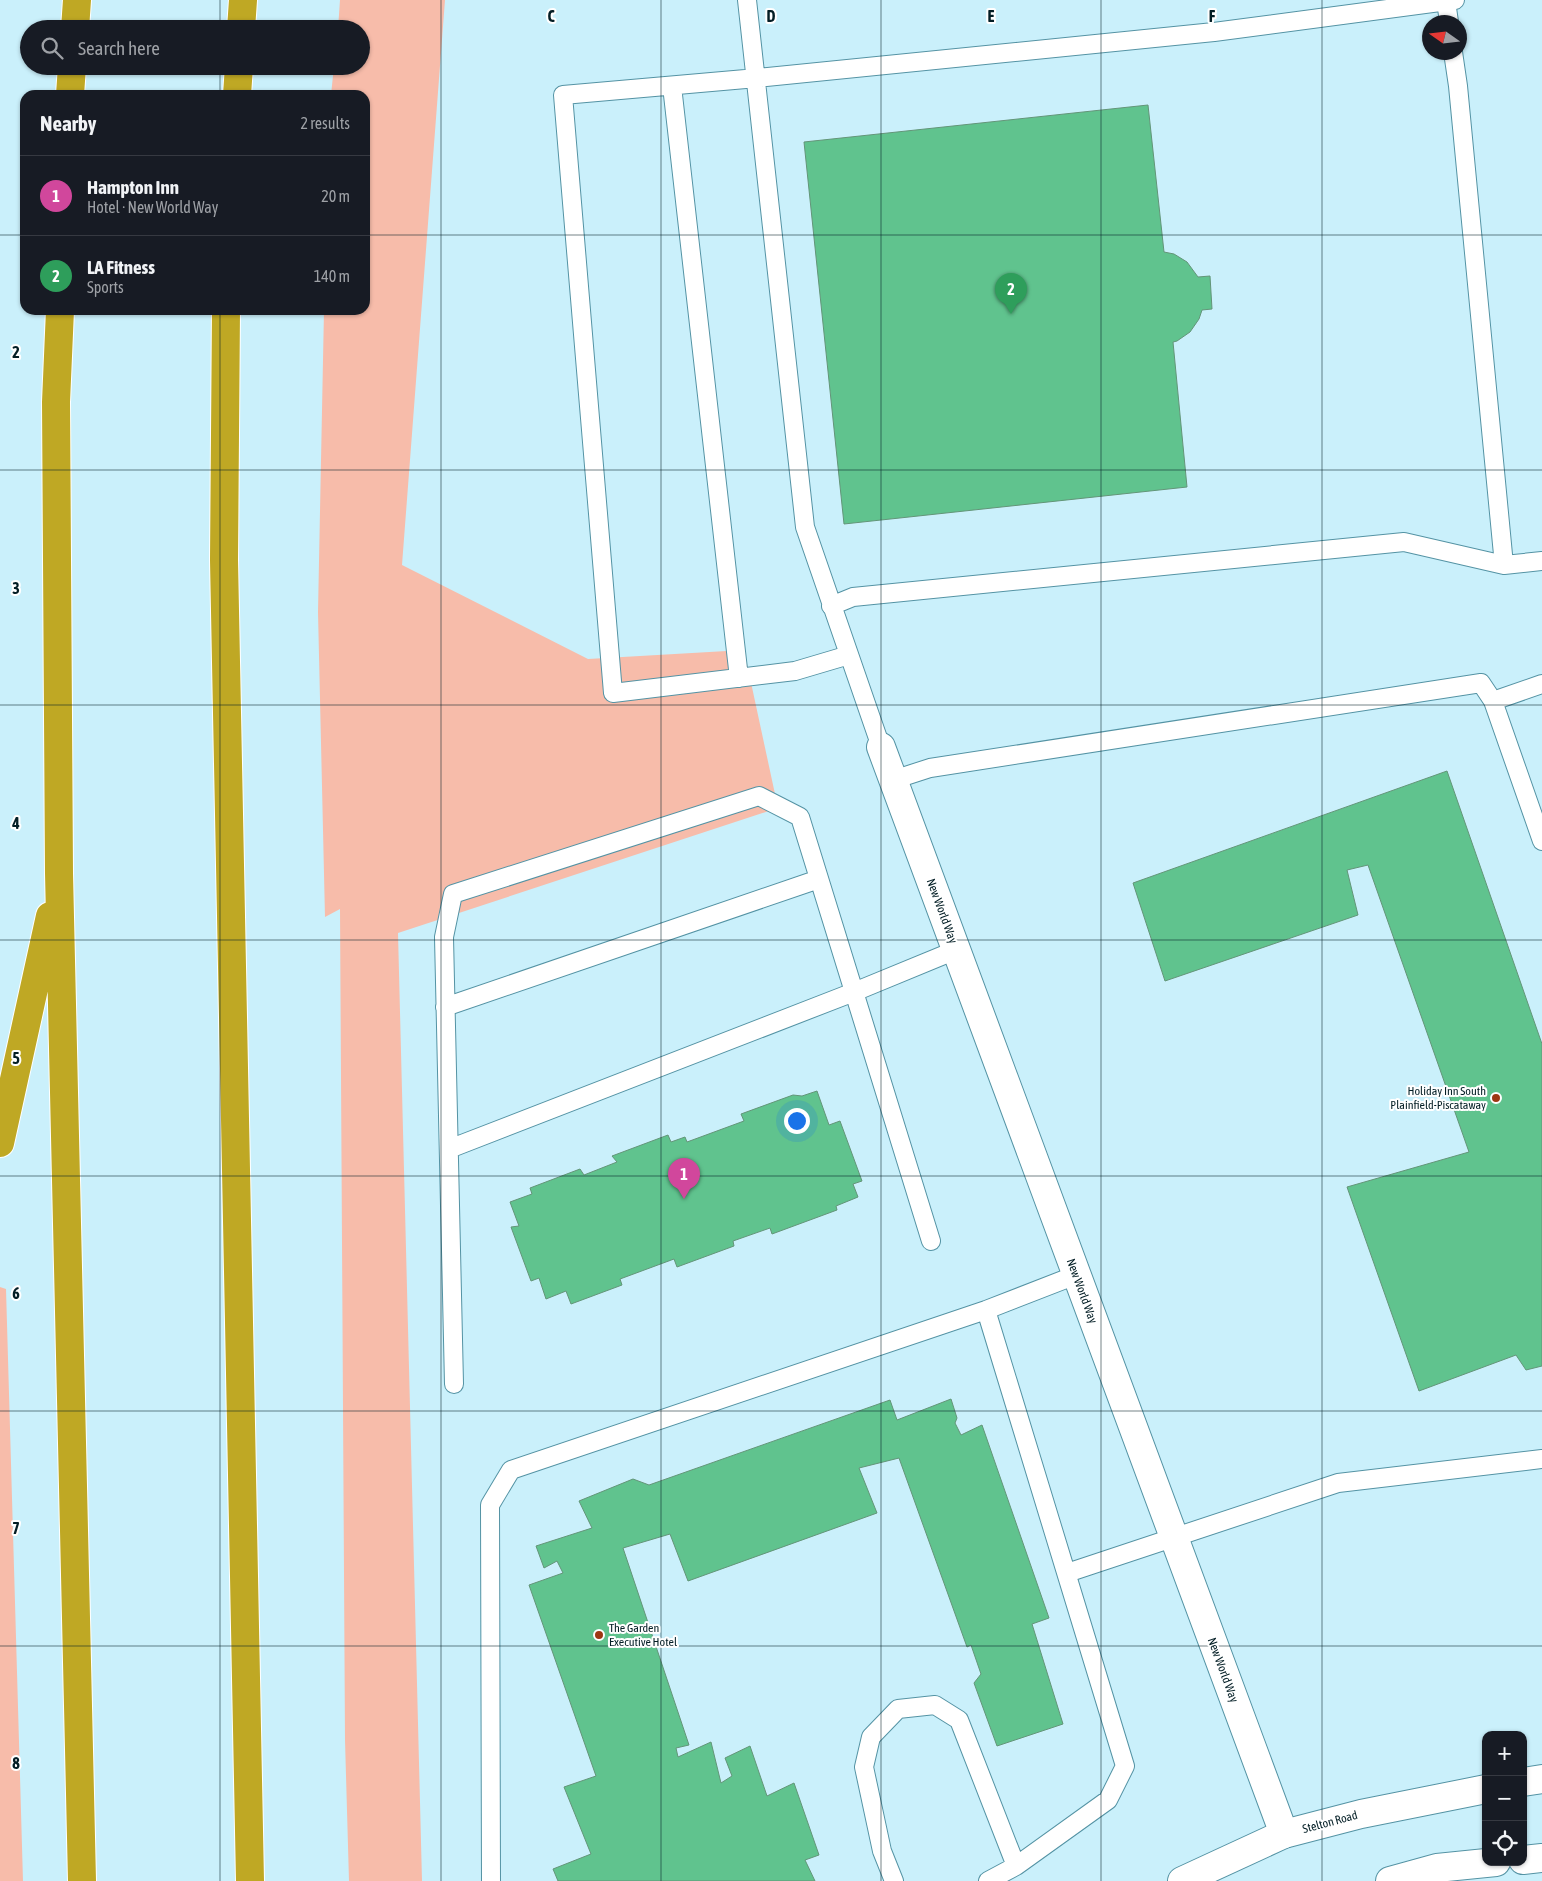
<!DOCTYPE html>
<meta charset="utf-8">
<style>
:root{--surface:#171b24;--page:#242831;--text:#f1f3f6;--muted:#9ea1a6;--line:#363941;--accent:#b45309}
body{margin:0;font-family:"Asap Condensed",sans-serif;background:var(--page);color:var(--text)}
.controls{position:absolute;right:15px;bottom:15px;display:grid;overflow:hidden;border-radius:10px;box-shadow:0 1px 4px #0004}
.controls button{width:45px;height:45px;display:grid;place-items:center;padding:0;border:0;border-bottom:1px solid var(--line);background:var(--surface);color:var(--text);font:25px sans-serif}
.compass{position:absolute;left:1422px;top:15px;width:45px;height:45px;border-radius:50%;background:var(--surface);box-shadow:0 1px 4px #0004;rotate:284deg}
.you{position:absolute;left:796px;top:1120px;width:18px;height:18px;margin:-12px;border:4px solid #fff;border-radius:50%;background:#1a73e8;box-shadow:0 0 0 8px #1a73e833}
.badge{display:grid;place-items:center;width:32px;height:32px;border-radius:50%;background:var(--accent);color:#fff;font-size:16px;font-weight:700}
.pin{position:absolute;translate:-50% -41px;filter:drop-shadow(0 1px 2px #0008)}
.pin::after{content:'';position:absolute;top:26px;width:18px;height:15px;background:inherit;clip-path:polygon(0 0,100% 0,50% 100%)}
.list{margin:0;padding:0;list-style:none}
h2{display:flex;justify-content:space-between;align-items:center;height:65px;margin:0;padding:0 20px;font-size:21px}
h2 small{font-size:16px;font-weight:400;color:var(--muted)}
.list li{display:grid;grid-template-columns:32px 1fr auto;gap:15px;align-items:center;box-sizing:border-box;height:80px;padding:0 20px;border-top:1px solid var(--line)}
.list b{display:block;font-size:19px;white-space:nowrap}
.list p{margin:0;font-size:16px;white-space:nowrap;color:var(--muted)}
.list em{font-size:16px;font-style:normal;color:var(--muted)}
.icon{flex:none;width:28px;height:28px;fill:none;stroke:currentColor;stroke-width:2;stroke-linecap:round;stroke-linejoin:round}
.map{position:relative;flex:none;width:1542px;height:1881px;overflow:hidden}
.search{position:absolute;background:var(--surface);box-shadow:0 1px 4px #0004;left:20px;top:20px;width:350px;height:55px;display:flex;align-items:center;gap:12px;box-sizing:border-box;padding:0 18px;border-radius:28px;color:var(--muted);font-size:19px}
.panel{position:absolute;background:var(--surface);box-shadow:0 1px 4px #0004;left:20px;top:90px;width:350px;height:225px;border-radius:15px}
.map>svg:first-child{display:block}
.green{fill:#f7bcaa}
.building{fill:#60c38e;stroke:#639578}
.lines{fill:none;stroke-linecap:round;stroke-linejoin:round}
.service-casing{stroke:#5493a4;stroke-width:20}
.minor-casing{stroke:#5493a4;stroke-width:30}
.secondary-casing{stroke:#5493a4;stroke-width:30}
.motorway-casing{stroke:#fff;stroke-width:30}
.service{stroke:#fff;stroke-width:18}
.minor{stroke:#fff;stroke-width:28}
.secondary{stroke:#fff;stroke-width:28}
.motorway{stroke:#bfa824;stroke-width:28}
.grid{fill:none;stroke:#031e25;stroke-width:1;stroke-opacity:0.55}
.poi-dot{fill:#9d3712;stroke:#fff;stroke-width:2}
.labels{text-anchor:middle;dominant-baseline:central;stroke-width:4;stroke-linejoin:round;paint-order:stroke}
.street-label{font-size:12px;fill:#031e25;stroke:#fff}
.poi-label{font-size:12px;fill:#031e25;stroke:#fff;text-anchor:end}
.grid-label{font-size:16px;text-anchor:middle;font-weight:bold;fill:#031e25;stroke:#fff;stroke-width:4;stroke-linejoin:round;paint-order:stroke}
</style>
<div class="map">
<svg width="1542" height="1881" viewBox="0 0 1542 1881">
<rect width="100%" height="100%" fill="#caf0fb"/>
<!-- green -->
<path class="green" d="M340,0H445L402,565L588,659L744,650L778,808L398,933L422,1881H349L345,1740L340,909L325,917L318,612L324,310H365V95H331L334,66H361V29H338Z
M0,1287L6,1289L23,1881H0Z"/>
<!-- building -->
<path class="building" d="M1148,105L1164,252L1174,254L1187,262L1198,277L1210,276L1212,309L1202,310L1199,319L1190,332L1177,341L1173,342L1187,487L844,524L804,142Z
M1447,771L1542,1044V1366L1526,1370L1516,1355L1419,1391L1347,1187L1469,1152L1368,865L1347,870L1358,915L1165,981L1133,883Z
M817,1091L829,1125L840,1121L862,1181L853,1184L858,1197L836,1206L837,1210L772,1234L770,1228L733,1241L734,1246L677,1267L674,1259L620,1279L622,1285L571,1304L566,1291L546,1299L539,1278L531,1281L511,1227L519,1226L510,1202L532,1194L530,1188L580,1169L584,1175L617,1162L612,1156L668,1135L671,1142L685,1137L687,1142L744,1121L741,1114L793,1095L802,1096Z
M951,1399L957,1418L955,1423L961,1435L982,1425L1049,1618L1032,1624L1063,1724L997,1746L974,1683L981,1674L971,1645L967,1647L899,1458L859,1468L877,1513L688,1581L670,1534L623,1548L689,1745L676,1748L678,1757L711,1742L721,1783L732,1776L725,1758L750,1746L767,1796L794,1783L819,1855L805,1860L815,1881H558L553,1869L591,1854L564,1787L596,1776L529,1585L563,1573L557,1561L544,1568L536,1546L592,1528L579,1501L633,1479L649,1485L890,1400L897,1420Z"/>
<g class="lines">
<!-- service casing -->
<g class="service-casing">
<path id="service" d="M747,0L805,527L881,747
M1446,1L1449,22
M1453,52L1458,86L1504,565
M672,86L739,678
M831,606L853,597L1404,542L1504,565L1542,561
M849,655L795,671L613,693L563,95L757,78L1214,32L1455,0
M1493,701L1542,684
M893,780L930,768L1481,683L1493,701L1542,841
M445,1007L819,879
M449,1149L854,992L956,950
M986,1310L1125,1766L1108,1800L1016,1866L988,1881
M454,1384L444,937L453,894L759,796L800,817L931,1241
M1067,1573L1338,1483L1542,1459
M491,1881L490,1505L511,1470L986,1310L1076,1275
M894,1881L882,1851L864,1767L871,1737L898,1709L935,1705L959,1720L1016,1866"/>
</g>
<!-- minor casing -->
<g class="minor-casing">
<path id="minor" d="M881,747L1284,1834"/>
</g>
<!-- secondary casing -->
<g class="secondary-casing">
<path id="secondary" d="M1523,1782L1542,1779
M1523,1860L1542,1858
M1182,1881L1284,1834L1361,1814L1486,1789
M1390,1881L1437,1868L1496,1862"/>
</g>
<!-- motorway casing -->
<g class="motorway-casing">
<path id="motorway" d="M75,29L77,0
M241,29L243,0
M70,95L72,66
M237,95L239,66
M60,310L56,402L59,873L82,1881
M226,310L224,560L250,1881
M0,1143L50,916"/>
</g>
<!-- service -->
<use href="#service" class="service"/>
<!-- minor -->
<use href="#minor" class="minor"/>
<!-- secondary -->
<use href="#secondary" class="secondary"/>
<!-- motorway -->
<use href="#motorway" class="motorway"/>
</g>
<!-- grid -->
<path class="grid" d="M220,0V29M441,0V1881M661,0V1881M881,0V1881M1101,0V1881M1322,0V1881M220,66V95M0,235H25M365,235H1542M220,310V1881M0,470H1542M0,705H1542M0,940H1542M0,1176H1542M0,1411H1542M0,1646H1542"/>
<!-- markers -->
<g class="poi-dot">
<circle cx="1496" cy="1098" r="5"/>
<circle cx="599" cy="1635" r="5"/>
</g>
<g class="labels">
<!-- street labels -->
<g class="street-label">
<text transform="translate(942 911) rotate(70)">New World Way</text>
<text transform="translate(1082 1291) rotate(70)">New World Way</text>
<text transform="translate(1223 1670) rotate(70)">New World Way</text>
<text transform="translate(1330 1822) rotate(-15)">Stelton Road</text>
</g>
<!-- poi labels -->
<g class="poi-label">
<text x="1486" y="1091">Holiday Inn South<tspan x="1486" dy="14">Plainfield-Piscataway</tspan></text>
<text x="609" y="1628" text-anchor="start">The Garden<tspan x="609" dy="14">Executive Hotel</tspan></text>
</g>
</g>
<g class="grid-label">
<text x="551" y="22">C</text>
<text x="771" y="22">D</text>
<text x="991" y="22">E</text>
<text x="1212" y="22">F</text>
<text x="16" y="358">2</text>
<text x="16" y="594">3</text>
<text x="16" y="829">4</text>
<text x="16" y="1064">5</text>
<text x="16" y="1299">6</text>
<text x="16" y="1534">7</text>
<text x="16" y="1769">8</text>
</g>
</svg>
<div class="controls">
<button>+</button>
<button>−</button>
<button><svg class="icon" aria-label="locate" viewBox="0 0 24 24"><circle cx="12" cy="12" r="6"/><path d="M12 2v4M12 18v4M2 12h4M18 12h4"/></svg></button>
</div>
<svg class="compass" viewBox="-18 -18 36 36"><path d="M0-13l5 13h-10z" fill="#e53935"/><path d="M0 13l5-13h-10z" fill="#9ea1a6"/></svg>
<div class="you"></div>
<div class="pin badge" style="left:684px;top:1199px;background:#d1479c">1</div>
<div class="pin badge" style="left:1011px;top:314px;background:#2e9e5b">2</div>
<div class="search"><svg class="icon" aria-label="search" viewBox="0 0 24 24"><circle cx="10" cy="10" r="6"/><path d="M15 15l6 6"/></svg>Search here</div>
<section class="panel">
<h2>Nearby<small>2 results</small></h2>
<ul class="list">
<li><span class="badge" style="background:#d1479c">1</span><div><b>Hampton Inn</b><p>Hotel · New World Way</p></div><em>20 m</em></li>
<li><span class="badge" style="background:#2e9e5b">2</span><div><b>LA Fitness</b><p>Sports</p></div><em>140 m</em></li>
</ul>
</section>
</div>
